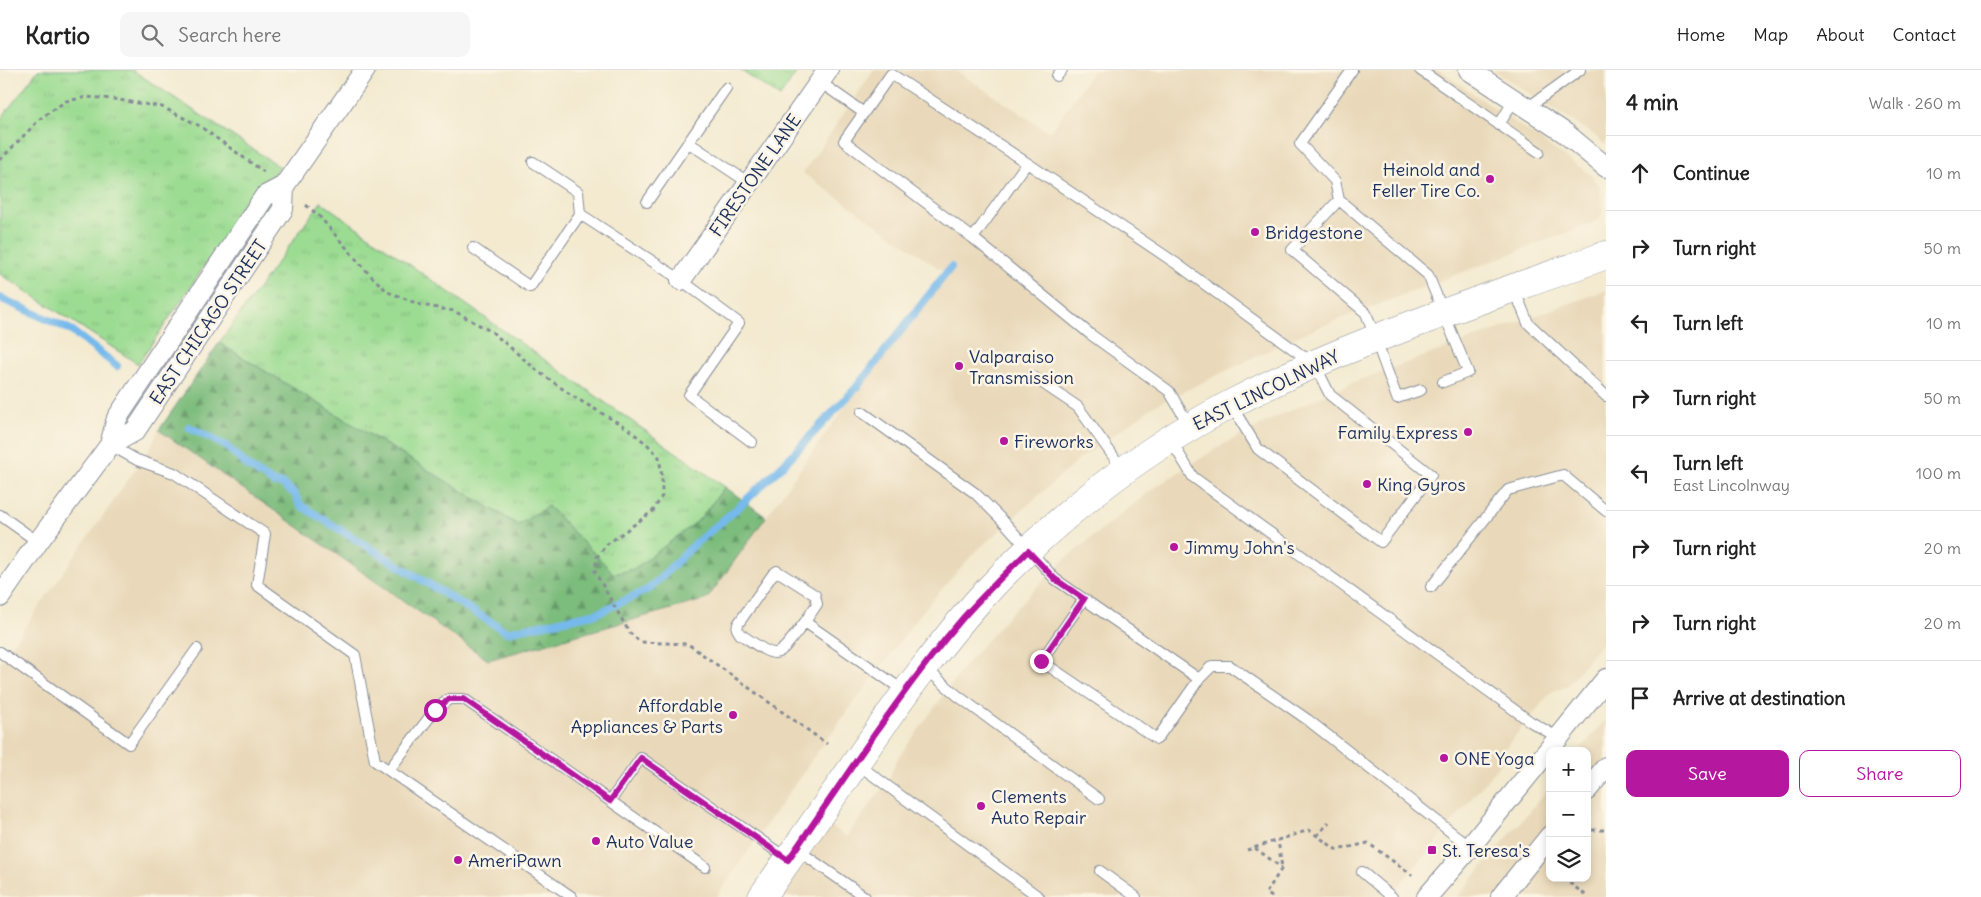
<!DOCTYPE html>
<meta charset="utf-8">
<style>
:root{--surface:#fff;--page:#f6f6f6;--text:#222;--muted:#767676;--line:#e0e0e0;--accent:#b5179e}
body{margin:0;font-family:Delius,sans-serif;background:var(--page);color:var(--text)}
.controls{position:absolute;right:15px;bottom:15px;display:grid;overflow:hidden;border-radius:10px;box-shadow:0 2px 8px #0003}
.controls button{width:45px;height:45px;display:grid;place-items:center;padding:0;border:0;border-bottom:1px solid var(--line);background:var(--surface);color:var(--text);font:25px sans-serif}
.stop{position:absolute;width:15px;height:15px;margin:-11px;border:4px solid #b5179e;border-radius:50%;background:#fff}
.stop.end{background:#b5179e;border-color:#fff;box-shadow:0 1px 5px #0008}
.list{margin:0;padding:0;list-style:none}
h2{display:flex;justify-content:space-between;align-items:center;height:65px;margin:0;padding:0 20px;font-size:21px}
h2 small{font-size:16px;font-weight:400;color:var(--muted)}
.list li{display:grid;grid-template-columns:32px 1fr auto;gap:15px;align-items:center;box-sizing:border-box;height:75px;padding:0 20px;border-top:1px solid var(--line)}
.list b{display:block;font-size:19px;white-space:nowrap}
.list p{margin:0;font-size:16px;white-space:nowrap;color:var(--muted)}
.list em{font-size:16px;font-style:normal;color:var(--muted)}
.actions{display:flex;gap:10px;padding:15px 20px}
.actions a{flex:1;padding:11px 0;border:1px solid var(--accent);border-radius:10px;text-align:center;font-size:18px;color:var(--accent)}
.actions .main{background:var(--accent);color:#fff}
.icon{flex:none;width:28px;height:28px;fill:none;stroke:currentColor;stroke-width:2;stroke-linecap:round;stroke-linejoin:round}
.map{position:relative;flex:none;width:1606px;height:827px;overflow:hidden}
header{display:flex;align-items:center;gap:30px;box-sizing:border-box;height:70px;padding:0 25px;background:var(--surface);border-bottom:1px solid var(--line)}
header strong{font-size:24px}
nav{display:flex;gap:28px;margin-inline-start:auto;font-size:18px}
.search{width:350px;height:45px;background:var(--page);display:flex;align-items:center;gap:12px;box-sizing:border-box;padding:0 18px;border-radius:10px;color:var(--muted);font-size:19px}
main{display:flex}
aside{flex:1;background:var(--surface)}
.map>svg:first-child{display:block}
.built{fill:#e9d9ba}
.grass{fill:url(#grass-tufts);stroke:#5b8678}
.forest{fill:url(#forest-firs);stroke:#4c766d}
.lines{fill:none;stroke-linecap:round;stroke-linejoin:round}
.stream{stroke:#76b9ec;stroke-width:8}
.service-casing{stroke:#878c97;stroke-width:12}
.minor-casing{stroke:#878c97;stroke-width:22}
.primary-casing{stroke:#878c97;stroke-width:29}
.path{stroke:#878c97;stroke-width:3;stroke-dasharray:4 4;stroke-linecap:butt}
.service{stroke:#fff;stroke-width:10}
.minor{stroke:#fff;stroke-width:20}
.primary{stroke:#fff;stroke-width:28}
.route{stroke:#b5179e;stroke-width:6}
.poi-dot{fill:#b5179e;stroke:#fcf5e5;stroke-width:2}
.labels{text-anchor:middle;dominant-baseline:central;stroke-width:5;stroke-linejoin:round;paint-order:stroke}
.poi-label{font-size:18px;fill:#1b2f5e;stroke:#fcf5e5;text-anchor:start}
.street-label{font-size:18px;fill:#1b2f5e;stroke:#fcf5e5}
</style>
<header>
<strong>Kartio</strong>
<div class="search"><svg class="icon" aria-label="search" viewBox="0 0 24 24"><circle cx="10" cy="10" r="6"/><path d="M15 15l6 6"/></svg>Search here</div>
<nav><a>Home</a><a>Map</a><a>About</a><a>Contact</a></nav>
</header>
<main>
<div class="map">
<svg width="1606" height="827" viewBox="0 0 1606 827">
<defs>
<pattern id="grass-tufts" width="24" height="20" patternUnits="userSpaceOnUse" patternTransform="scale(1.25)"><rect width="24" height="20" fill="#9bdc92"/><path d="M3 7l-1-3M5 7V3M7 7l1-3M15 17l-1-3M17 17v-4M19 17l1-3" fill="none" stroke="#85bd80"/></pattern>
<pattern id="forest-firs" width="22" height="20" patternUnits="userSpaceOnUse" patternTransform="scale(1.25)"><rect width="22" height="20" fill="#7cbc7c"/><path d="M5 1l3.5 6h-7zM16 11l3.5 6h-7z" fill="#659969"/></pattern>
</defs>
<rect width="100%" height="100%" fill="#fcf5e5"/>
<filter id="ink" filterUnits="userSpaceOnUse"><feTurbulence type="fractalNoise" baseFrequency=".02" numOctaves="2"/><feDisplacementMap in="SourceGraphic" scale="10" xChannelSelector="R" yChannelSelector="G"/><feConvolveMatrix kernelMatrix="1 2 1 2 8 2 1 2 1" color-interpolation-filters="sRGB"/></filter>
<filter id="wash" filterUnits="userSpaceOnUse"><feTurbulence type="fractalNoise" baseFrequency=".0096" numOctaves="4" result="noise"/><feDisplacementMap in="SourceGraphic" scale="20" xChannelSelector="R" yChannelSelector="G"/><feGaussianBlur stdDeviation="1.12" result="paint"/><feColorMatrix in="noise" values="0 0 0 0 0 0 0 0 0 0 0 0 0 0 0 0 0 1.4 0 .05"/><feComposite in="paint" operator="in"/></filter>
<g filter="url(#wash)">
<rect width="100%" height="100%" fill="#f3ead0"/>
<!-- built -->
<path class="built" d="M874,0H955L1050,63L1094,0H1439L1591,105L1600,117L1602,141L1600,148L1594,152L1306,262L1154,336L1077,391L972,485L920,544L818,681L716,827H4L0,824V593L149,380L159,360L488,590L707,529L943,201L803,103Z
M1493,0H1606V75L1593,64Z
M1606,220V567L1567,616L1551,622L1502,682L1501,693L1390,827H762L818,747L847,767L889,709L897,689L968,592L1011,543L1064,490L1154,418L1222,375L1278,346L1357,311Z
M1606,649V827H1457L1550,717V808H1587V681H1579Z"/>
<!-- grass -->
<path class="grass" d="M38,0H132L280,97L259,116L138,294L0,204V50Z
M740,0H798L780,27Z
M321,132L725,417L698,451L634,499L614,504L548,436L518,455L219,273Z"/>
<!-- forest -->
<path class="forest" d="M219,273L518,455L548,436L614,504L634,499L698,451L725,417L766,447L707,529L488,590L159,360Z"/>
<g class="lines">
<!-- stream -->
<path class="stream" d="M0,228L69,259L117,296
M189,357L226,376L249,397L274,413L282,414L294,423L300,435L507,562L598,543L649,519L696,473L740,436L783,395L856,318L951,197"/>
</g>
</g>
<g filter="url(#ink)">
<g class="lines">
<!-- service casing -->
<g class="service-casing">
<path id="service" d="M1420,0L1539,82
M1057,6L1062,0
M820,12L864,43
M1527,38L1580,0
M1499,55L1514,30
M689,73L749,113
M533,92L578,122L580,144
M1339,130L1335,111L1300,74L1352,0
M647,132L726,18
M973,168L844,71L891,4L1027,93
M473,178L530,217L580,144L681,210L739,253L689,325L752,372
M1514,219L1528,253L1606,326
M1032,306L1078,337L1123,400
M1421,320L1397,328L1366,243L1292,180L1339,130L1428,205L1468,302L1443,312
M862,342L975,423L1005,453L1055,509L1199,609L1157,669L1041,591L1084,529
M1189,355L1169,321L1090,264L973,168L1027,93L1177,194L1315,295L1330,325L1431,405L1381,472L1258,379L1231,335
M1170,369L1193,407L1531,652L1559,668
M110,375L137,390L174,403L265,464L257,515L355,585L375,691L572,827
M0,445L38,472
M1431,517L1508,420L1563,405L1606,441
M805,552L817,534L815,525L777,501L773,504L738,554L737,559L740,564C781,591 774,591 805,552L904,621
M0,582L129,674L197,579
M925,598L958,626L1099,729
M1199,609L1212,596H1230L1308,650L1470,777
M856,693L1039,827
M389,700L435,640L449,629H464L705,797
M610,731L641,688L788,789
M796,779L865,827
M1100,801L1136,827
M1362,802L1392,827"/>
</g>
<!-- minor casing -->
<g class="minor-casing">
<path id="minor" d="M1469,0L1565,63L1606,97
M681,210L828,0
M110,375L135,361L283,139L284,116
M0,527L38,472L110,375L117,348L265,126L284,116L365,0
M1587,720L1606,697
M1427,827L1470,777L1606,609
M1501,827L1550,766"/>
</g>
<!-- primary casing -->
<g class="primary-casing">
<path id="primary" d="M762,827C798,776 833,725 869,674C904,624 939,575 979,530C1050,452 1136,384 1229,335C1347,272 1481,231 1606,185"/>
</g>
<!-- path -->
<path class="path" d="M0,90L41,48L66,31L87,27L113,29L162,37L198,55L264,102
M306,135L319,146L369,204L388,222L421,235L454,241L492,262L539,302L574,327L627,358L648,375L659,387L662,407V426L653,441L606,475L597,487L595,502L629,562L640,572L688,574L827,674
M1592,760H1606
M1317,766L1329,752
M1255,778L1282,798
M1247,780L1309,760L1337,780L1368,773L1412,805
M1563,808L1588,827
M1272,827L1266,823L1282,798L1278,770"/>
<!-- service -->
<use href="#service" class="service"/>
<!-- minor -->
<use href="#minor" class="minor"/>
<!-- primary -->
<use href="#primary" class="primary"/>
</g>
</g>
<g class="lines" filter="url(#ink)">
<!-- route -->
<path class="route" d="M435,640L449,629H464L610,731L641,688L788,790C845,709 898,624 962,549C983,525 1006,503 1028,481L1055,509L1084,529L1041,591"/>
</g>
<!-- markers -->
<g class="poi-dot">
<circle cx="1490" cy="109" r="5"/>
<circle cx="1255" cy="162" r="5"/>
<circle cx="959" cy="296" r="5"/>
<circle cx="1468" cy="362" r="5"/>
<circle cx="1004" cy="371" r="5"/>
<circle cx="1367" cy="414" r="5"/>
<circle cx="1174" cy="477" r="5"/>
<circle cx="733" cy="645" r="5"/>
<circle cx="1444" cy="688" r="5"/>
<circle cx="981" cy="736" r="5"/>
<circle cx="596" cy="771" r="5"/>
<rect x="1427" y="775" width="10" height="10" rx="2.5"/>
<circle cx="458" cy="790" r="5"/>
</g>
<g class="labels">
<!-- poi labels -->
<g class="poi-label">
<text x="1480" y="99" text-anchor="end">Heinold and<tspan x="1480" dy="21">Feller Tire Co.</tspan></text>
<text x="1265" y="162">Bridgestone</text>
<text x="969" y="286">Valparaiso<tspan x="969" dy="21">Transmission</tspan></text>
<text x="1458" y="362" text-anchor="end">Family Express</text>
<text x="1014" y="371">Fireworks</text>
<text x="1377" y="414">King Gyros</text>
<text x="1184" y="477">Jimmy John's</text>
<text x="723" y="635" text-anchor="end">Affordable<tspan x="723" dy="21">Appliances &amp; Parts</tspan></text>
<text x="1454" y="688">ONE Yoga</text>
<text x="991" y="726">Clements<tspan x="991" dy="21">Auto Repair</tspan></text>
<text x="606" y="771">Auto Value</text>
<text x="1442" y="780">St. Teresa's</text>
<text x="468" y="790">AmeriPawn</text>
</g>
<!-- street labels -->
<g class="street-label">
<text transform="translate(755 105) rotate(-55)">FIRESTONE LANE</text>
<text transform="translate(208 252) rotate(-56)">EAST CHICAGO STREET</text>
<text transform="translate(1266 320) rotate(-26)">EAST LINCOLNWAY</text>
</g>
</g>
</svg>
<div class="controls">
<button>+</button>
<button>−</button>
<button><svg class="icon" aria-label="layers" viewBox="0 0 24 24"><path d="M12 4l9 5-9 5-9-5zM3 14l9 5 9-5"/></svg></button>
</div>
<div class="stop" style="left:435px;top:640px"></div>
<div class="stop end" style="left:1041px;top:591px"></div>
</div>
<aside>
<h2>4 min<small>Walk · 260 m</small></h2>
<ul class="list">
<li><svg class="icon" aria-label="ahead" viewBox="0 0 24 24"><path d="M12 20V5M6 11l6-6 6 6"/></svg><div><b>Continue</b></div><em>10 m</em></li>
<li><svg class="icon" aria-label="right" viewBox="0 0 24 24"><path d="M7 20v-9h11M14 6l5 5-5 5"/></svg><div><b>Turn right</b></div><em>50 m</em></li>
<li><svg class="icon" aria-label="left" viewBox="0 0 24 24"><path d="M17 20v-9H6M10 6l-5 5 5 5"/></svg><div><b>Turn left</b></div><em>10 m</em></li>
<li><svg class="icon" aria-label="right" viewBox="0 0 24 24"><path d="M7 20v-9h11M14 6l5 5-5 5"/></svg><div><b>Turn right</b></div><em>50 m</em></li>
<li><svg class="icon" aria-label="left" viewBox="0 0 24 24"><path d="M17 20v-9H6M10 6l-5 5 5 5"/></svg><div><b>Turn left</b><p>East Lincolnway</p></div><em>100 m</em></li>
<li><svg class="icon" aria-label="right" viewBox="0 0 24 24"><path d="M7 20v-9h11M14 6l5 5-5 5"/></svg><div><b>Turn right</b></div><em>20 m</em></li>
<li><svg class="icon" aria-label="right" viewBox="0 0 24 24"><path d="M7 20v-9h11M14 6l5 5-5 5"/></svg><div><b>Turn right</b></div><em>20 m</em></li>
<li><svg class="icon" aria-label="arrive" viewBox="0 0 24 24"><path d="M6 21V4h12l-3 4 3 4H6"/></svg><div><b>Arrive at destination</b></div></li>
</ul>
<div class="actions"><a class="main">Save</a><a>Share</a></div>
</aside>
</main>
